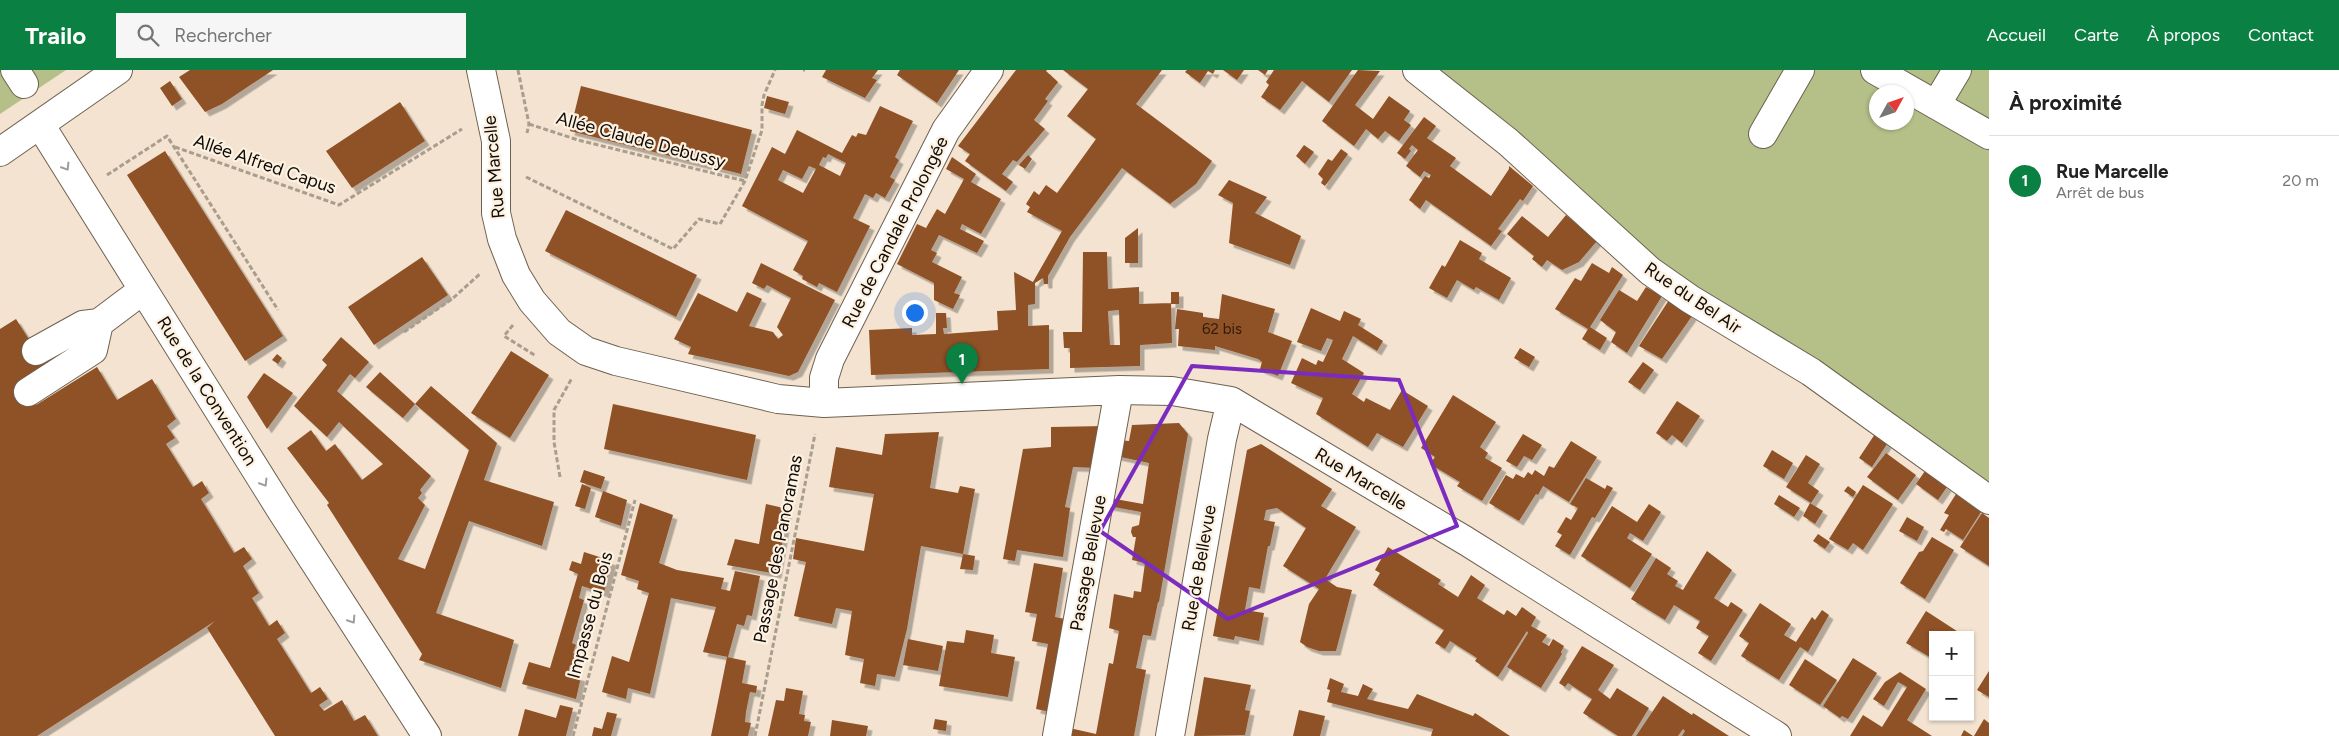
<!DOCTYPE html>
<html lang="fr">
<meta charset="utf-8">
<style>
:root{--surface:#fff;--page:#f6f6f6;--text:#222;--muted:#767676;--line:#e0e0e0;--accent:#0b8043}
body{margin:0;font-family:Figtree,sans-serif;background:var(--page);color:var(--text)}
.controls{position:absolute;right:15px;bottom:15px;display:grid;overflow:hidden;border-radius:0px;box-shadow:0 1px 4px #0004}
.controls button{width:45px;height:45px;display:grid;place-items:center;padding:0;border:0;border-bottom:1px solid var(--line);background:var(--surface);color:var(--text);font:25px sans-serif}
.compass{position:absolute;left:1869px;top:15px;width:45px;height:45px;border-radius:50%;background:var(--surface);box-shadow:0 1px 4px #0004;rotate:50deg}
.you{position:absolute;left:914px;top:242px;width:18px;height:18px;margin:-12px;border:4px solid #fff;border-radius:50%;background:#1a73e8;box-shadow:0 0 0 8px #1a73e833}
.badge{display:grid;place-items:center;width:32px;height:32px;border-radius:50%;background:var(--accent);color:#fff;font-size:16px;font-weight:700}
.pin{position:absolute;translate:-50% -41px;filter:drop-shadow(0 1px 2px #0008)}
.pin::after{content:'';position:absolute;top:26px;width:18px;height:15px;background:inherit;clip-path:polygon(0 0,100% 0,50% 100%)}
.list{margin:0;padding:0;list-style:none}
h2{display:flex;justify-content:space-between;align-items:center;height:65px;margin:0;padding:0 20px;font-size:21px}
h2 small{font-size:16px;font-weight:400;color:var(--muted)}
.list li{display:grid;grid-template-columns:32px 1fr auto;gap:15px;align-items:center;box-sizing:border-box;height:90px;padding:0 20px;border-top:1px solid var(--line)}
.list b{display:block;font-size:19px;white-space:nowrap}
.list p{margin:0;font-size:16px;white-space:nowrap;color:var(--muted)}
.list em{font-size:16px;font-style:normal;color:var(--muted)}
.icon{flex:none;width:28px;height:28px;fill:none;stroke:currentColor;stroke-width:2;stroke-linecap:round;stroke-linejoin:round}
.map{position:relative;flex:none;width:1989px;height:666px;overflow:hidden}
header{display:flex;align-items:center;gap:30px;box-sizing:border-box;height:70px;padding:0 25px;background:var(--accent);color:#fff}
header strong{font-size:24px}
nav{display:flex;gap:28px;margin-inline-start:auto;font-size:18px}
.search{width:350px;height:45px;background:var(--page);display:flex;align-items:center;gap:12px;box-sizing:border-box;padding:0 18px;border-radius:0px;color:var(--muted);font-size:19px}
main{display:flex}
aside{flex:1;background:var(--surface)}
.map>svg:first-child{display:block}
.green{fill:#b5bf88;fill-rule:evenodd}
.building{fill:#8f5126;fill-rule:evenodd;filter:url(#shadow)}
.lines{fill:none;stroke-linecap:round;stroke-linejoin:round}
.minor-casing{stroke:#6f6150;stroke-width:30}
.path{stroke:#a99d8e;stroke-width:3;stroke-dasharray:5 2.5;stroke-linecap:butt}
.minor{stroke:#fff;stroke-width:28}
.oneway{stroke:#9f9d9b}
.marked{fill:none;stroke:#7b2cbf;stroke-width:4;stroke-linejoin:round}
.labels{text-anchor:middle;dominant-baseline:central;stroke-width:4.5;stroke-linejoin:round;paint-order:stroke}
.number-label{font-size:15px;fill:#301c0e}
.street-label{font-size:18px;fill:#100b06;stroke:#fdf1e1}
</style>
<header>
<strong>Trailo</strong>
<div class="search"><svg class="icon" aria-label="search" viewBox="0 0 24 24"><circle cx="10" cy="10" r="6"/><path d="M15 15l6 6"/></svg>Rechercher</div>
<nav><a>Accueil</a><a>Carte</a><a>À propos</a><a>Contact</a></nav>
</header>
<main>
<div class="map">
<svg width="1989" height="666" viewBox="0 0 1989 666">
<defs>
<filter id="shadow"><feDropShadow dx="4.5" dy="4.5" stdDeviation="0" flood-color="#0004"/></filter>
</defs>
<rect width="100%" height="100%" fill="#f3e3d0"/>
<!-- green -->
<path class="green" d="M0,0H66L0,44Z
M1438,0H1989V418L1628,173L1513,57ZM1876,22H1906V52H1876Z"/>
<!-- building -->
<path class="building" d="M190,0H273L222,34L205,42L179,7Z
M826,0H878L872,8L877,10L865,28L822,7Z
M900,0H959L937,33L897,5Z
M1016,0H1047L1046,1L1058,12L1045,29L1048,31L1034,50L1045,59L1017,92L1013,90L1002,104L1013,112L1006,121L965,91L970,84L958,76Z
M1063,0H1162L1136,34L1212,91L1196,114L1170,134L1122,98L1070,167L1048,206V214H1044L1043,208L1035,213V234L1028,235V256L1049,255V299L871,305L869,260L912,258V265L936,264V243H946L947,258H943L944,264L998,260L997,241L1016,240L1014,202L1033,212L1062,161L1027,142L1030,137L1026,134L1034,121L1039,125L1046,115L1057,123L1096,69L1067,46L1088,19Z
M1187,0H1215L1213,4L1208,1L1200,13L1185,2Z
M1223,0H1244L1237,10Z
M1258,0H1268L1265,5Z
M1274,0H1352L1329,32L1302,11L1280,40L1261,27L1269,15L1266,12Z
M1358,0L1380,1L1355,35L1373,49L1389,26L1410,41L1404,50L1411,55L1399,71L1385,61L1378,69L1366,59L1354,76L1322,51Z
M170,11L182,29L172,36L160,18Z
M581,16L752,60L741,104L570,61Z
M767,26L789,32L785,44L764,38Z
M400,32L425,71L352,118L326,81Z
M880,36L913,51L895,87L899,90L890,107L895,110L885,128L876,123L873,128L865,124L853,148L870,156L837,222L819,213L817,217L802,209L803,206L793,200L808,171L742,136L772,77L785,84L797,60L842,83L852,65L856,67L858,63L866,65ZM828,84L846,93L840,106L819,95L823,87L826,88ZM809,96L816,99L803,123L778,110L783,100L802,109Z
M1424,47L1436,56L1427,68L1456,88L1450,96L1491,126L1509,99V96L1533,116L1523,131L1520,129L1498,159L1502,161L1491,176L1426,130L1420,139L1409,130L1425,106L1429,108L1431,105L1424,101L1420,107L1406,96L1418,80L1412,75L1409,79L1411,81L1405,89L1397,83Z
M1304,75L1314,82L1305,94L1296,86Z
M1341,79L1348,84L1325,116L1321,113L1323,109L1318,104L1328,89L1332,91Z
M165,81L283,266L245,291L127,105Z
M1028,85L1032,89L1025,99L1019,95Z
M952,87L976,104L971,112L1001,129L981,164L962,154L960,159L984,171L977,183L939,165L931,180L937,183L932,192L962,207L954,223L960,225L953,239L934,230V213L897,194L917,154L926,158L937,139L945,144L964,109L946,99Z
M1229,110L1267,127L1255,143L1301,166L1290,195L1229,173L1233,133L1218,125Z
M566,140L697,205L676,247L545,181Z
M1566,145L1597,171L1579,192L1562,200L1547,190L1542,197L1532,189L1534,186L1507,164L1522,146L1548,167Z
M1138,158V193H1125V168Z
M1460,170L1482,183L1479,189L1511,208L1499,230L1476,217L1474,220L1457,210L1447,228L1429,218L1442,195L1445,197Z
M1083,182H1107L1108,219L1139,217V234L1171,233L1172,273L1140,275V296L1070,298V278H1064L1063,262H1082ZM1119,240L1120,275H1110L1108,241Z
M422,187L448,225L374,275L348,237Z
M761,193L835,230L798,302L789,306L688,284L691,277L674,269L698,223L737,242L747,222L762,229L749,256L773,262L778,269L783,265L777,257L791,228L767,215L764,219L752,213Z
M1592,193L1609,203L1612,197L1623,205L1590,257L1607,268L1600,280L1582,269L1588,259L1555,239L1575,208L1581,211Z
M1646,217L1662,226L1627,283L1611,272L1616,262L1600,250L1619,220L1637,231Z
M1171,222H1179V234H1171Z
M1222,224L1275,239L1268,262L1292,271L1278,306L1260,299L1262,292L1258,289L1215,276V280L1178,276L1179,259H1175L1177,239L1203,243V247L1219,249Z
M1669,230L1692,246L1662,289L1639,276Z
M1311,238L1340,251L1344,241L1361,249L1358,255L1383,271L1377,281L1353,266L1342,289L1364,303L1352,324L1364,332L1366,328L1390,340L1402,320L1428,336L1403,377L1377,363L1368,377L1316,344L1323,328L1291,313L1302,288L1316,295L1318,290L1323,292L1333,270L1327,268L1321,281L1297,272Z
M16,249L48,299L28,322L36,335L97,297L117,330L152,309L176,349L167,356L175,368L166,374L193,417L202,411L209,423L201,429L234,483L244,477L252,489L243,496L259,523L252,528L269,556L277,550L285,563L277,569L311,623L320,617L328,629L319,635L324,641L342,630L354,651L365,645L378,666H275L207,558L215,551L37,666H0V259Z
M341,267L369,292L355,308L350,304L337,321L431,406L420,420L422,423L418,428L425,435L398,489L425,499L469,380L415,334L431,316L497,373L484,410L554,432L542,476L469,451L436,543L514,570L501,618L419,590L422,584L327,435L329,433L287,378L311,360L326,381L335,374L362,410L383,394L339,352L327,367L294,336L327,295L322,290Z
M1520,278L1535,287L1529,297L1514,288Z
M511,281L549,305L510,368L471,343Z
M277,284L282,288L278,294L272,290Z
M1643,292L1654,300L1640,320L1628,312Z
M380,302L415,334L403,348L366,317Z
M264,303L293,323L267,359L247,327Z
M1453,325L1496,352L1480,377L1488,383L1485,388L1502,398L1482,431L1457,416L1460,412L1430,394L1435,387L1421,378Z
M1677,331L1700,346L1682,373L1672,365L1667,371L1656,363Z
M613,334L756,365L747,410L604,379Z
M1179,353L1188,364L1159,532H1158L1151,566L1143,565L1136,598L1146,600L1134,666H1064L1065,657L1096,664L1109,593L1113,594L1119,561L1109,558L1114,524L1133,528L1134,521L1141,522L1145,493L1132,490L1136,467H1133L1131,462L1132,457L1139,455L1141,442L1103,435L1104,427L1143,434L1149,393L1116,386L1118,370L1129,371L1132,355Z
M1105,356L1097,398L1073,397L1065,437L1070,438L1063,487L1017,480L1015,491L1003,489L1023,379L1051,377V357Z
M939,362L930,418L958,423L960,416L975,419L963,484L921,476L907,559L895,607L877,604L875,616L860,613L864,589L845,585L852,541L836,538L832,554L794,546L806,492L793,489L796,468L864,481L874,424L829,417L836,377L882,385L885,364Z
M1523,364L1542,375L1532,390L1524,386L1517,397L1506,391Z
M1875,364L1887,374L1872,397L1859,388Z
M1571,371L1597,387L1569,432L1543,416L1538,425L1536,424L1519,451L1489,433L1506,405L1513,409L1516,404L1524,408L1528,402L1532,405L1535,400L1544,406L1549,396L1554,398Z
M1261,374L1332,419L1321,436L1356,457L1325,509L1337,517L1352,520L1336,581H1319L1307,577L1300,572L1309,534L1319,519L1283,496L1306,458L1277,438L1266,440L1264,450L1275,452L1270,476H1268L1260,519L1249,517L1245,540L1264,543L1259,571L1235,566L1234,570L1213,566L1247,380Z
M1772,380L1793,393L1784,409L1763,396Z
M1886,383L1916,405L1898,430L1867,407Z
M1806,385L1820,394L1808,413L1819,421L1811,433L1786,417Z
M584,400L605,407L601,419L580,412Z
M1925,401L1947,417L1938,430L1916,414Z
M1586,408L1605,419L1607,415L1613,418L1595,448L1592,447L1570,485L1555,476L1562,465L1557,462L1566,447L1571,450L1578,438L1570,434Z
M582,414L591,418L585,439L575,436Z
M1863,415L1893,434L1863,480L1853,473L1848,480L1829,469Z
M1848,416L1856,422L1853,427L1844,421Z
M603,421L627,430L621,456L595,447Z
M1956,424L1981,442L1963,470L1946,459L1944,462L1940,460L1949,445L1944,443Z
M1779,425L1800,438L1794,447L1774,434Z
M640,433L673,445L659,493L677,500L724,508L721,519L730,521L735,501L760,506L752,546L747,545L744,556L737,554L728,587L703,582L716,537L671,528L650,624L628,618L626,629L602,622L612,586L629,592L649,523L637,519L639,511L621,505Z
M1810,433L1823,441L1815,454L1803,446Z
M766,434L788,439L777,504L727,495L735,469L759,474Z
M1649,434L1661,442L1643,471L1630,463L1627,468L1652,484L1630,518L1581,486L1612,436L1637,452Z
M1982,443L1989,448V496L1960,477Z
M1907,447L1924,457L1917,471L1899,461Z
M1818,464L1830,472L1825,479L1813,471Z
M1932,467L1954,480L1925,529L1900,513L1919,482L1923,481Z
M1388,477L1441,510L1438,514L1458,527L1471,505L1485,515L1477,528L1504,545L1507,540L1516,546L1522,537L1536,547L1531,556L1547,565L1542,572L1549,576L1553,569L1564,576L1561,582L1562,584L1541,618L1507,597L1528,563L1527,561L1498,607L1475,591L1477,588L1450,571L1445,579L1435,573L1444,560L1373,515L1380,503L1375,500Z
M1707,481L1732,500L1714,528L1728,537L1731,532L1743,540L1711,591L1698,583L1709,566L1696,558L1700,551L1674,535L1665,550L1631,529L1656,488L1671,498L1667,504L1678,511L1675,516L1683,520Z
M584,482L612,491L604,523L582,516L579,528L584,530L572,573L576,575L573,583L578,585L575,597L570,595L568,603L581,607L576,629L522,614L529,592L550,598L578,504L569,500L572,491L581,494Z
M963,484L975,486L973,500L960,499Z
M1034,493L1063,498L1055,547L1070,550L1055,643L1036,639L1048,574L1032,571L1037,544L1025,542Z
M1760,533L1791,554L1784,565L1796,572L1812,547L1815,550L1822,540L1829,545L1808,582L1800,577L1779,610L1741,586L1749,573L1739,566Z
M1926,541L1963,565H1933V589L1906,573Z
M966,560L994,565L991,583L1015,587L1008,627L939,616L947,571L964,573Z
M908,569L943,576L938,601L903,595Z
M1582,576L1614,595L1598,620L1610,629L1617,618L1649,638L1632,666H1618L1583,643L1592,629L1568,613L1565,617L1559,613Z
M727,587L746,591L742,613L757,616L756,623L750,622L746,642L745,652L751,653L748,666H711Z
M1853,588L1877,603L1848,649L1842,646L1840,648L1823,636Z
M1805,589L1837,610L1820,635L1789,615Z
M1989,601V627L1977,620Z
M1900,602L1926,619L1907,650L1932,666H1850L1863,645L1882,657L1907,617L1898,612L1884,636L1873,629L1885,612Z
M1204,607L1251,615L1245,640L1250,641L1245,665L1194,666Z
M1330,608L1344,614L1341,622L1358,626L1363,614L1373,619L1367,629L1408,639L1417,624L1473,646L1475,643L1510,666H1431L1433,659L1327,632L1330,620L1327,619Z
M786,618L803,621L799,644L805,645L804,651L811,652L808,666H768L776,630L784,631Z
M1663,626L1692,645L1693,643L1729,666H1682L1685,661L1683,659L1678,666H1636Z
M560,635L573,638L566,666H518L525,639L556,648Z
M1299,640L1325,646L1320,666H1293Z
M607,642L617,644L611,666H592L594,657L602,659Z
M935,649L947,651L946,661L933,659Z
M1984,649L1989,653V666H1974Z
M832,650L868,656L866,666H830Z
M1964,660L1973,666H1961Z"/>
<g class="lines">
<!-- minor casing -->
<g class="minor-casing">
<path id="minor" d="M15,0L24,14
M481,0L496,71V143L502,169L516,205L532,231L559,262L586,281L616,291L778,329L824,333L1119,320L1172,321L1231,331L1466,471L1777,666
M1417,0L1508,72L1650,201L1690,229L1811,302L1989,430
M1875,0L1989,65
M1936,35L1957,0
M41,56L281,440L427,666
M1763,64L1800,0
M0,82L118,0
M36,281L83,255L99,253
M28,322L93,280L99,253L143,220
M824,333V308L830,289L946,60L989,0
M1057,666L1119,320
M1170,666L1222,369L1231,331"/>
</g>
<!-- path -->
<path class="path" d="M518,0L529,54L527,63
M803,0H805
M529,54L578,70L745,111
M175,77L339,135L462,59
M107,105L167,66L278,240
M526,107L673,179L699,149L720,154L745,111L762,60V35L764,25L775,0
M513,255L504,266L536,286
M404,262L452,229L481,203
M560,407L554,372V340L572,308
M573,666L635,430
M755,666L815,364"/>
<!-- minor -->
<use href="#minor" class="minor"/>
</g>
<!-- one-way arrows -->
<defs><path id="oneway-chevron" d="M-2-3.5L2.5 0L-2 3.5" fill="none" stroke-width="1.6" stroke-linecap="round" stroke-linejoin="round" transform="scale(1.25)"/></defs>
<g class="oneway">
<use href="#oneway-chevron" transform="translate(66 97) rotate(58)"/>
<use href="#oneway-chevron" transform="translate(264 413) rotate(58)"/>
<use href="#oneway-chevron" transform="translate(352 550) rotate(57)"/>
</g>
<!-- marked area -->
<path class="marked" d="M1192,296L1399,310L1457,456L1228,549L1100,461Z"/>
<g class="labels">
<!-- number labels -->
<g class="number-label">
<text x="1222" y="259">62 bis</text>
</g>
<!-- street labels -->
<g class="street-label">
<text transform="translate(641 70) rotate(15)">Allée Claude Debussy</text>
<text transform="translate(265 94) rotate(19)">Allée Alfred Capus</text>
<text transform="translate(494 97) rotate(-95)">Rue Marcelle</text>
<text transform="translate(895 162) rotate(-63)">Rue de Candale Prolongée</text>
<text transform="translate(1693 228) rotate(34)">Rue du Bel Air</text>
<text transform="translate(207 321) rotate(58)">Rue de la Convention</text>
<text transform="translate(1361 409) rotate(31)">Rue Marcelle</text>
<text transform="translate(778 479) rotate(-79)">Passage des Panoramas</text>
<text transform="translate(1088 493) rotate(-80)">Passage Bellevue</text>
<text transform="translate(1199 498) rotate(-80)">Rue de Bellevue</text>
<text transform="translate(590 545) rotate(-75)">Impasse du Bois</text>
</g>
</g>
</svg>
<div class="controls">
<button>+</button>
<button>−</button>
</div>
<svg class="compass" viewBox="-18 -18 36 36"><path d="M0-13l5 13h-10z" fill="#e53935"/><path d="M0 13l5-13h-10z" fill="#767676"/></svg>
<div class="you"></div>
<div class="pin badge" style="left:962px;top:314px">1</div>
</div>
<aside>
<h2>À proximité<small></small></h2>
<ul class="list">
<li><span class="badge">1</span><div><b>Rue Marcelle</b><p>Arrêt de bus</p></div><em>20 m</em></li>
</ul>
</aside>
</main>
